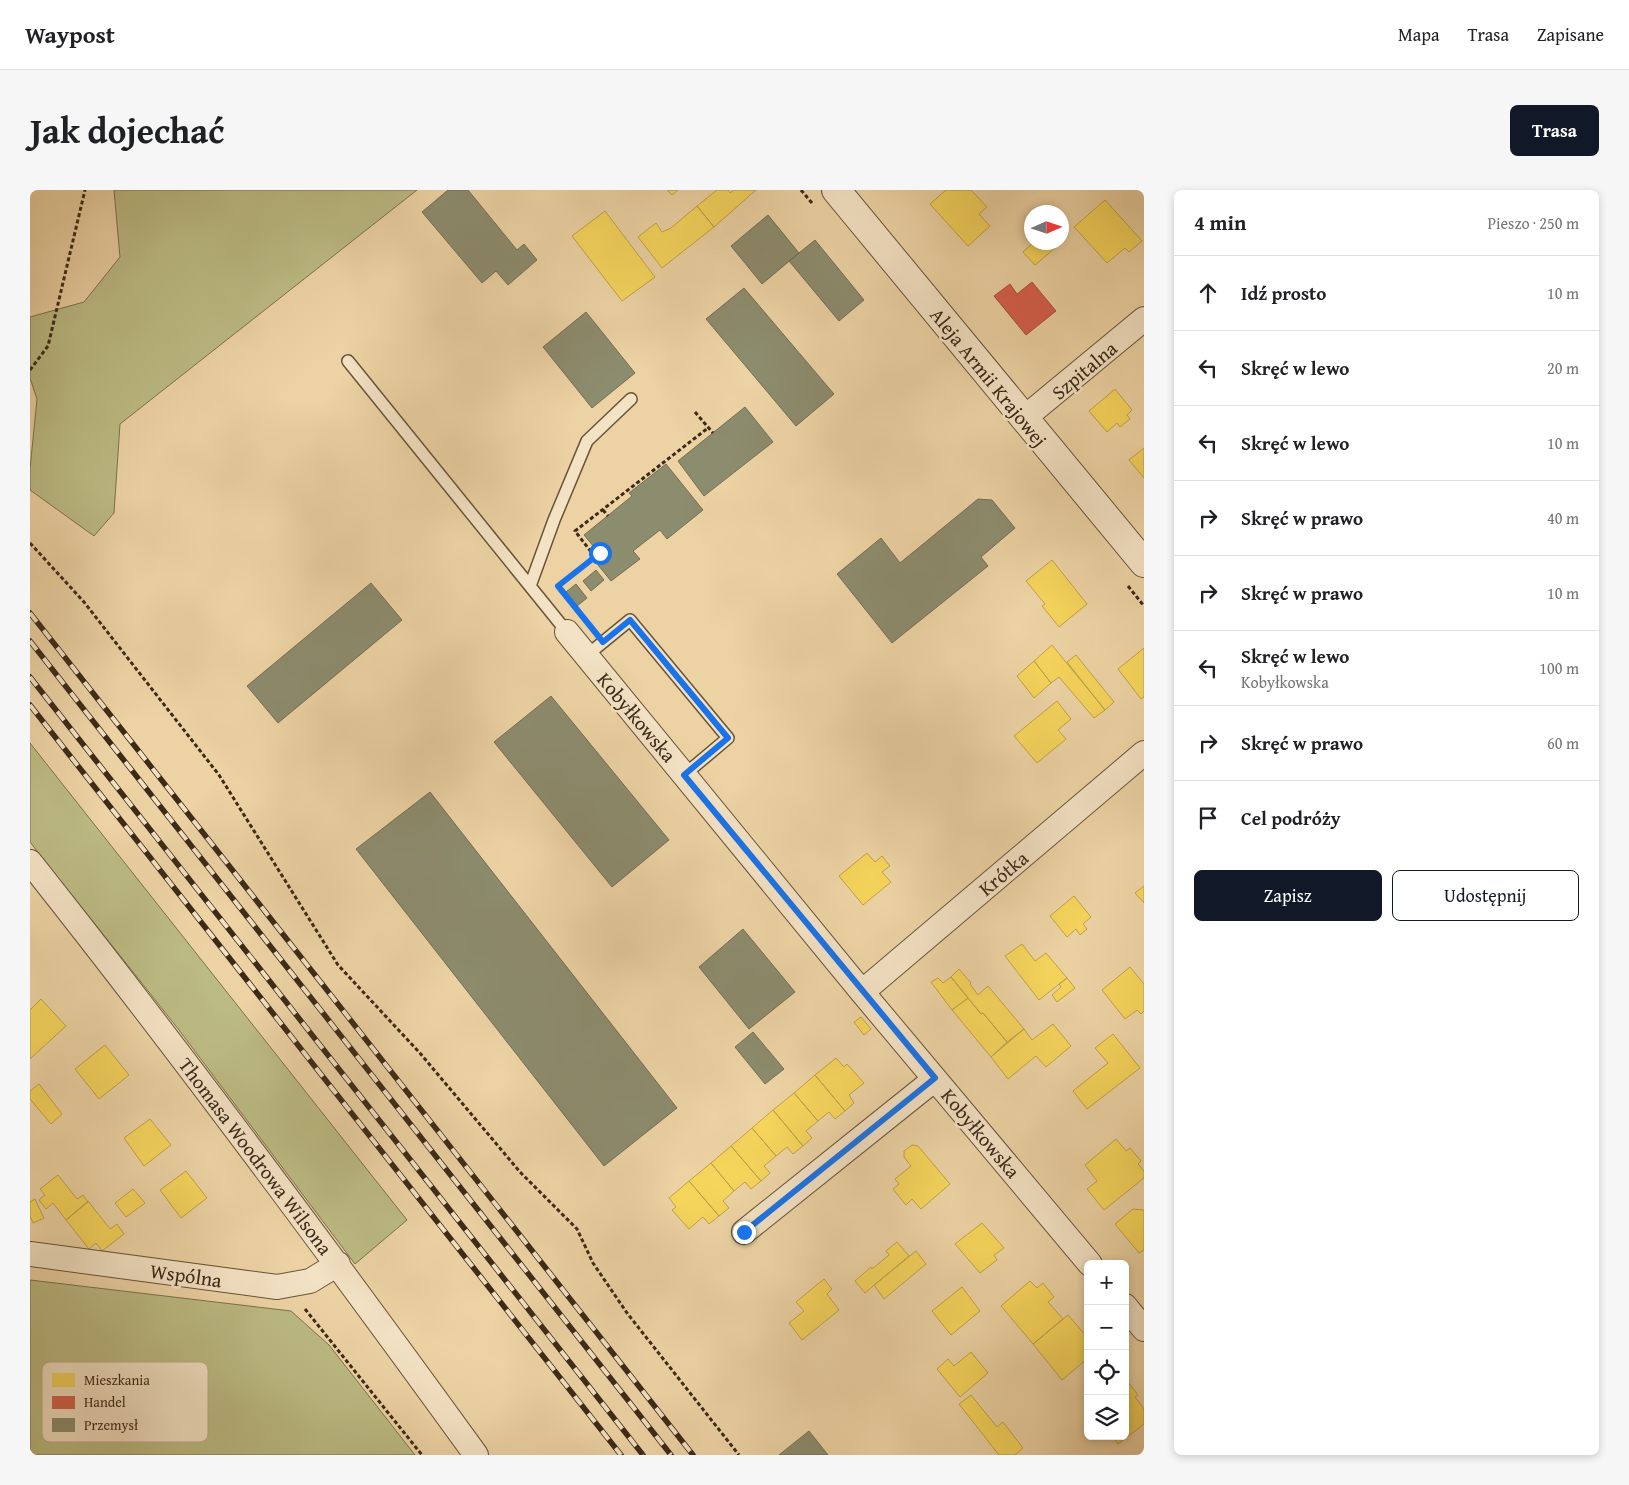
<!DOCTYPE html>
<html lang="pl">
<meta charset="utf-8">
<style>
:root{--surface:#fff;--page:#f6f6f6;--text:#202124;--muted:#757577;--line:#e0e0e0;--accent:#111827}
body{margin:0;font-family:"Gentium Book Plus",serif;background:var(--page);color:var(--text)}
.controls{position:absolute;right:15px;bottom:15px;display:grid;overflow:hidden;border-radius:8px;box-shadow:0 2px 8px #0003}
.controls button{width:45px;height:45px;display:grid;place-items:center;padding:0;border:0;border-bottom:1px solid var(--line);background:var(--surface);color:var(--text);font:25px sans-serif}
.compass{position:absolute;left:994px;top:15px;width:45px;height:45px;border-radius:50%;background:var(--surface);box-shadow:0 2px 8px #0003;rotate:87deg}
.stop{position:absolute;width:15px;height:15px;margin:-11px;border:4px solid #1a73e8;border-radius:50%;background:#fff}
.stop.end{background:#1a73e8;border-color:#fff;box-shadow:0 1px 5px #0008}
.list{margin:0;padding:0;list-style:none}
h2{display:flex;justify-content:space-between;align-items:center;height:65px;margin:0;padding:0 20px;font-size:21px}
h2 small{font-size:16px;font-weight:400;color:var(--muted)}
.list li{display:grid;grid-template-columns:32px 1fr auto;gap:15px;align-items:center;box-sizing:border-box;height:75px;padding:0 20px;border-top:1px solid var(--line)}
.list b{display:block;font-size:19px;white-space:nowrap}
.list p{margin:0;font-size:16px;white-space:nowrap;color:var(--muted)}
.list em{font-size:16px;font-style:normal;color:var(--muted)}
.actions{display:flex;gap:10px;padding:15px 20px}
.actions a{flex:1;padding:11px 0;border:1px solid var(--accent);border-radius:8px;text-align:center;font-size:18px;color:var(--accent)}
.actions .main{background:var(--accent);color:#fff}
.icon{flex:none;width:28px;height:28px;fill:none;stroke:currentColor;stroke-width:2;stroke-linecap:round;stroke-linejoin:round}
.map{position:relative;flex:none;width:1114px;height:1265px;overflow:hidden;border-radius:8px}
header{display:flex;align-items:center;gap:30px;box-sizing:border-box;height:70px;padding:0 25px;background:var(--surface);border-bottom:1px solid var(--line)}
header strong{font-size:24px}
nav{display:flex;gap:28px;margin-inline-start:auto;font-size:18px}
.intro{display:flex;align-items:center;justify-content:space-between;box-sizing:border-box;height:120px;padding:0 30px}
h1{margin:0;font-size:35px}
.button{padding:12px 22px;border-radius:8px;background:var(--accent);color:#fff;font-size:18px;font-weight:700}
main{display:flex;gap:30px;padding:0 30px}
aside{flex:1;background:var(--surface);border-radius:8px;box-shadow:0 2px 8px #0003}
.map>svg:first-child{display:block}
.green{fill:#bcbb83;stroke:#7c724e}
.homes{fill:#f6d55c;stroke:#bea248}
.shops{fill:#d6604d;stroke:#a8503d}
.industry{fill:#8c8c6e;stroke:#746f54}
.lines{fill:none;stroke-linecap:round;stroke-linejoin:round}
.service-casing{stroke:#68543b;stroke-width:14}
.minor-casing{stroke:#68543b;stroke-width:26}
.tertiary-casing{stroke:#68543b;stroke-width:30}
.path{stroke:#3c2a18;stroke-width:3;stroke-dasharray:4 2.5;stroke-linecap:butt}
.service{stroke:#f3e2c4;stroke-width:11}
.minor{stroke:#f3e2c4;stroke-width:24}
.tertiary{stroke:#f3e2c4;stroke-width:28}
.rail-casing{stroke:#3c2a18;stroke-width:5.5}
.rail{stroke:#f3e2c4;stroke-width:4;stroke-dasharray:11;stroke-linecap:butt}
.route{stroke:#1a73e8;stroke-width:6}
.labels{text-anchor:middle;dominant-baseline:central;stroke-width:5;stroke-linejoin:round;paint-order:stroke}
.street-label{font-size:20px;fill:#3c2a18;stroke:#f3e2c4}
.key{fill:#f3e2c4;stroke:#bcab90;stroke-width:1}
.key-label{font-size:14px;fill:#3c2a18}
</style>
<header>
<strong>Waypost</strong>
<nav><a>Mapa</a><a>Trasa</a><a>Zapisane</a></nav>
</header>
<div class="intro"><h1>Jak dojechać</h1><a class="button">Trasa</a></div>
<main>
<div class="map">
<svg width="1114" height="1265" viewBox="0 0 1114 1265">
<rect width="100%" height="100%" fill="#edd3a4"/>
<filter id="stains"><feTurbulence type="fractalNoise" baseFrequency=".004" numOctaves="4"/><feColorMatrix values="0 0 0 0 .2 0 0 0 0 .09 0 0 0 0 .02 0 0 0 .5 -.17"/></filter>
<radialGradient id="worn" r=".72"><stop offset=".6" stop-color="#630" stop-opacity="0"/><stop offset="1" stop-color="#630" stop-opacity=".3"/></radialGradient>
<!-- green -->
<path class="green" d="M84,0H387L90,234L84,323L64,346L0,300V279L7,209L0,188V127L54,112L90,67Z
M0,553L377,1030L325,1074L149,840L0,652Z
M0,1090L261,1121L299,1155L385,1265H0Z"/>
<!-- homes -->
<path class="homes" d="M637,0H648L642,5Z
M687,0H698L700,3L704,0H726L684,37L667,16Z
M916,0H941L957,17L949,24L960,36L938,56L900,14Z
M1075,10L1112,51L1099,62L1095,58L1077,73L1044,37Z
M667,16L684,37L632,78L608,47L626,33L632,42L641,38Z
M575,21L625,87L592,111L542,46Z
M1004,52H1030L1031,53L1005,75L993,62Z
M1085,199L1102,220L1097,225L1100,229L1090,237L1087,233L1077,242L1059,221Z
M1114,258V288L1099,270Z
M1022,370L1057,414L1029,437L1012,416L1015,414L996,391Z
M1022,455L1075,520L1064,528L1029,487L1021,493L1004,471Z
M1114,458V507L1111,509L1088,479Z
M1046,465L1084,512L1075,520L1037,472Z
M1004,471L1021,493L1004,508L987,486Z
M1027,511L1041,529L1028,540L1036,549L1007,573L984,546Z
M837,663L845,672L852,666L860,676L852,682L861,692L833,715L809,686Z
M1114,696V713L1105,703Z
M1044,706L1061,727L1053,734L1057,739L1050,745L1046,739L1037,747L1020,726Z
M992,754L1005,771L1016,763L1037,788L1009,810L975,766Z
M1100,777L1114,794V821L1111,824L1107,820L1095,829L1072,800Z
M929,779L941,793L940,794L948,805L958,796L994,839L977,852L953,823L951,824L921,787Z
M921,787L938,808L922,820L901,792L908,788L913,793Z
M1037,788L1045,798L1027,812L1022,805L1031,797L1029,794Z
M938,808L951,824L953,823L977,852L961,867L922,820Z
M11,809L36,836L0,869V820Z
M831,827L841,839L834,845L824,832Z
M1023,834L1041,856L1016,877L1006,866L978,889L961,867L994,839L1002,850Z
M1083,844L1110,878L1057,919L1043,901L1078,873L1065,858Z
M75,855L99,885L69,909L45,879Z
M806,868L814,877L817,874L834,893L819,905L824,913L815,921L785,885Z
M785,885L815,921L805,929L799,922L788,931L764,903Z
M9,894L32,924L21,934L0,909V901Z
M764,903L788,931L776,941L782,948L773,956L743,920Z
M743,920L773,956L763,964L757,957L746,966L722,938Z
M120,929L141,955L114,976L94,948Z
M722,938L746,966L734,976L740,983L731,991L701,956Z
M1086,949L1096,961L1100,958L1111,971L1108,974L1114,981V988L1074,1020L1057,999L1067,991L1055,975Z
M882,955L888,956L920,994L891,1019L882,1009L876,1015L863,999L869,994L865,989L881,976L874,967V961Z
M701,956L731,991L721,999L715,992L704,1001L681,973Z
M681,973L704,1001L693,1011L699,1018L689,1026L659,991Z
M156,981L177,1008L151,1028L130,1000Z
M28,985L47,1009L53,1005L58,1012L36,1030L23,1013L16,1019L9,1010L15,1005L10,999Z
M659,991L689,1026L679,1034L673,1027L659,1039L642,1020L646,1017L639,1008Z
M103,999L115,1013L96,1027L85,1013Z
M5,1009L14,1028L3,1033L0,1026V1012Z
M58,1011L80,1039L87,1034L94,1044L72,1061L66,1053L59,1059L36,1030Z
M1103,1019L1114,1020V1060L1109,1063L1085,1034Z
M952,1033L974,1058L964,1065L967,1070L950,1083L925,1054Z
M867,1052L879,1066L835,1103L825,1091L841,1077L842,1079L859,1065L856,1061Z
M886,1061L896,1074L854,1109L844,1095Z
M794,1089L802,1099L797,1104L809,1120L772,1150L759,1133L774,1121L766,1112Z
M1000,1091L1007,1098L1013,1093L1024,1107L1018,1112L1033,1129L1003,1154L971,1116Z
M932,1097L950,1121L921,1145L902,1121Z
M1038,1125L1058,1148V1168L1032,1190L1003,1154Z
M941,1162L958,1183L930,1207L907,1179L918,1169L924,1176Z
M1099,1193L1108,1205L1105,1207L1114,1219V1234L1088,1254L1082,1246H1095V1195Z
M941,1205L967,1237L973,1232L993,1258L985,1265H969L929,1214Z"/>
<!-- shops -->
<path class="shops" d="M1002,92L1026,121L996,145L964,106L980,94L987,104Z"/>
<!-- industry -->
<path class="industry" d="M418,0H438L487,60L494,54L507,70L478,95L466,81L452,93L392,22Z
M738,25L769,63L732,94L701,56Z
M785,50L834,110L809,131L759,71Z
M714,98L804,204L766,236L676,129Z
M556,122L605,183L562,218L513,157Z
M715,217L743,252L674,306L648,271Z
M636,274L673,320L637,349L630,340L603,361L610,369L581,391L568,375L575,370L554,345L602,306L599,303Z
M948,309L962,310L985,338L951,367L958,376L862,453L807,384L851,348L870,373Z
M566,380L574,390L561,401L553,391Z
M341,393L372,430L248,533L217,496Z
M546,394L557,408L547,416L536,402Z
M521,506L639,650L582,697L464,552Z
M400,602L647,918L574,976L326,659Z
M713,739L765,802L719,839L669,777Z
M723,842L754,879L735,894L705,857Z
M779,1241L798,1265H749Z"/>
<g class="lines">
<!-- service casing -->
<g class="service-casing">
<path id="service" d="M318,171L537,442
M500,396L524,330L557,251L601,209
M556,466L600,430L698,548L654,585"/>
</g>
<!-- minor casing -->
<g class="minor-casing">
<path id="minor" d="M993,229L1114,129
M537,442L832,802L1060,1074
M0,672C154,866 301,1065 446,1265
M832,802L1114,563
M714,1042L905,889
M0,1064L247,1097L280,1091L308,1074
M1095,1116L1114,1139"/>
</g>
<!-- tertiary casing -->
<g class="tertiary-casing">
<path id="tertiary" d="M806,0L1114,373"/>
</g>
<!-- path -->
<path class="path" d="M771,0L782,13
M0,180L18,156L55,0
M665,222L683,243
M573,320L578,326
M0,353L54,412L189,585L308,775L389,862L490,982L547,1039L563,1073L597,1123L709,1265
M565,367L545,341L678,238
M1098,396L1114,416
M545,418L527,396L570,363
M275,1119L392,1265"/>
<!-- service -->
<use href="#service" class="service"/>
<!-- minor -->
<use href="#minor" class="minor"/>
<!-- tertiary -->
<use href="#tertiary" class="tertiary"/>
<!-- rail casing -->
<g class="rail-casing">
<path id="rail" d="M0,423L663,1265
M0,451L641,1265
M0,487L613,1265
M0,515L591,1265"/>
</g>
<!-- rail -->
<use href="#rail" class="rail"/>
</g>
<g class="lines">
<!-- route -->
<path class="route" d="M570,363L528,396L573,452L600,430L698,548L654,585L905,888L714,1042"/>
</g>
<g class="labels">
<!-- street labels -->
<g class="street-label">
<text transform="translate(1054 180) rotate(-40)">Szpitalna</text>
<text transform="translate(959 187) rotate(51)">Aleja Armii Krajowej</text>
<text transform="translate(607 527) rotate(50)">Kobyłkowska</text>
<text transform="translate(973 683) rotate(-40)">Krótka</text>
<text transform="translate(951 943) rotate(50)">Kobyłkowska</text>
<text transform="translate(226 966) rotate(53)">Thomasa Woodrowa Wilsona</text>
<text transform="translate(156 1085) rotate(8)">Wspólna</text>
</g>
</g>
<!-- legend -->
<rect x="12" y="1172" width="166" height="80" rx="8" class="key"/>
<rect x="22" y="1183" width="23" height="14" fill="#f6d55c"/>
<rect x="22" y="1206" width="23" height="13" fill="#d6604d"/>
<rect x="22" y="1228" width="23" height="14" fill="#8c8c6e"/>
<g class="key-label">
<text x="54" y="1195">Mieszkania</text>
<text x="54" y="1217">Handel</text>
<text x="54" y="1240">Przemysł</text>
</g>
<rect width="100%" height="100%" filter="url(#stains)"/>
<rect width="100%" height="100%" fill="url(#worn)"/>
</svg>
<div class="controls">
<button>+</button>
<button>−</button>
<button><svg class="icon" aria-label="locate" viewBox="0 0 24 24"><circle cx="12" cy="12" r="6"/><path d="M12 2v4M12 18v4M2 12h4M18 12h4"/></svg></button>
<button><svg class="icon" aria-label="layers" viewBox="0 0 24 24"><path d="M12 4l9 5-9 5-9-5zM3 14l9 5 9-5"/></svg></button>
</div>
<svg class="compass" viewBox="-18 -18 36 36"><path d="M0-13l5 13h-10z" fill="#e53935"/><path d="M0 13l5-13h-10z" fill="#757577"/></svg>
<div class="stop" style="left:570px;top:363px"></div>
<div class="stop end" style="left:714px;top:1042px"></div>
</div>
<aside>
<h2>4 min<small>Pieszo · 250 m</small></h2>
<ul class="list">
<li><svg class="icon" aria-label="ahead" viewBox="0 0 24 24"><path d="M12 20V5M6 11l6-6 6 6"/></svg><div><b>Idź prosto</b></div><em>10 m</em></li>
<li><svg class="icon" aria-label="left" viewBox="0 0 24 24"><path d="M17 20v-9H6M10 6l-5 5 5 5"/></svg><div><b>Skręć w lewo</b></div><em>20 m</em></li>
<li><svg class="icon" aria-label="left" viewBox="0 0 24 24"><path d="M17 20v-9H6M10 6l-5 5 5 5"/></svg><div><b>Skręć w lewo</b></div><em>10 m</em></li>
<li><svg class="icon" aria-label="right" viewBox="0 0 24 24"><path d="M7 20v-9h11M14 6l5 5-5 5"/></svg><div><b>Skręć w prawo</b></div><em>40 m</em></li>
<li><svg class="icon" aria-label="right" viewBox="0 0 24 24"><path d="M7 20v-9h11M14 6l5 5-5 5"/></svg><div><b>Skręć w prawo</b></div><em>10 m</em></li>
<li><svg class="icon" aria-label="left" viewBox="0 0 24 24"><path d="M17 20v-9H6M10 6l-5 5 5 5"/></svg><div><b>Skręć w lewo</b><p>Kobyłkowska</p></div><em>100 m</em></li>
<li><svg class="icon" aria-label="right" viewBox="0 0 24 24"><path d="M7 20v-9h11M14 6l5 5-5 5"/></svg><div><b>Skręć w prawo</b></div><em>60 m</em></li>
<li><svg class="icon" aria-label="arrive" viewBox="0 0 24 24"><path d="M6 21V4h12l-3 4 3 4H6"/></svg><div><b>Cel podróży</b></div></li>
</ul>
<div class="actions"><a class="main">Zapisz</a><a>Udostępnij</a></div>
</aside>
</main>
